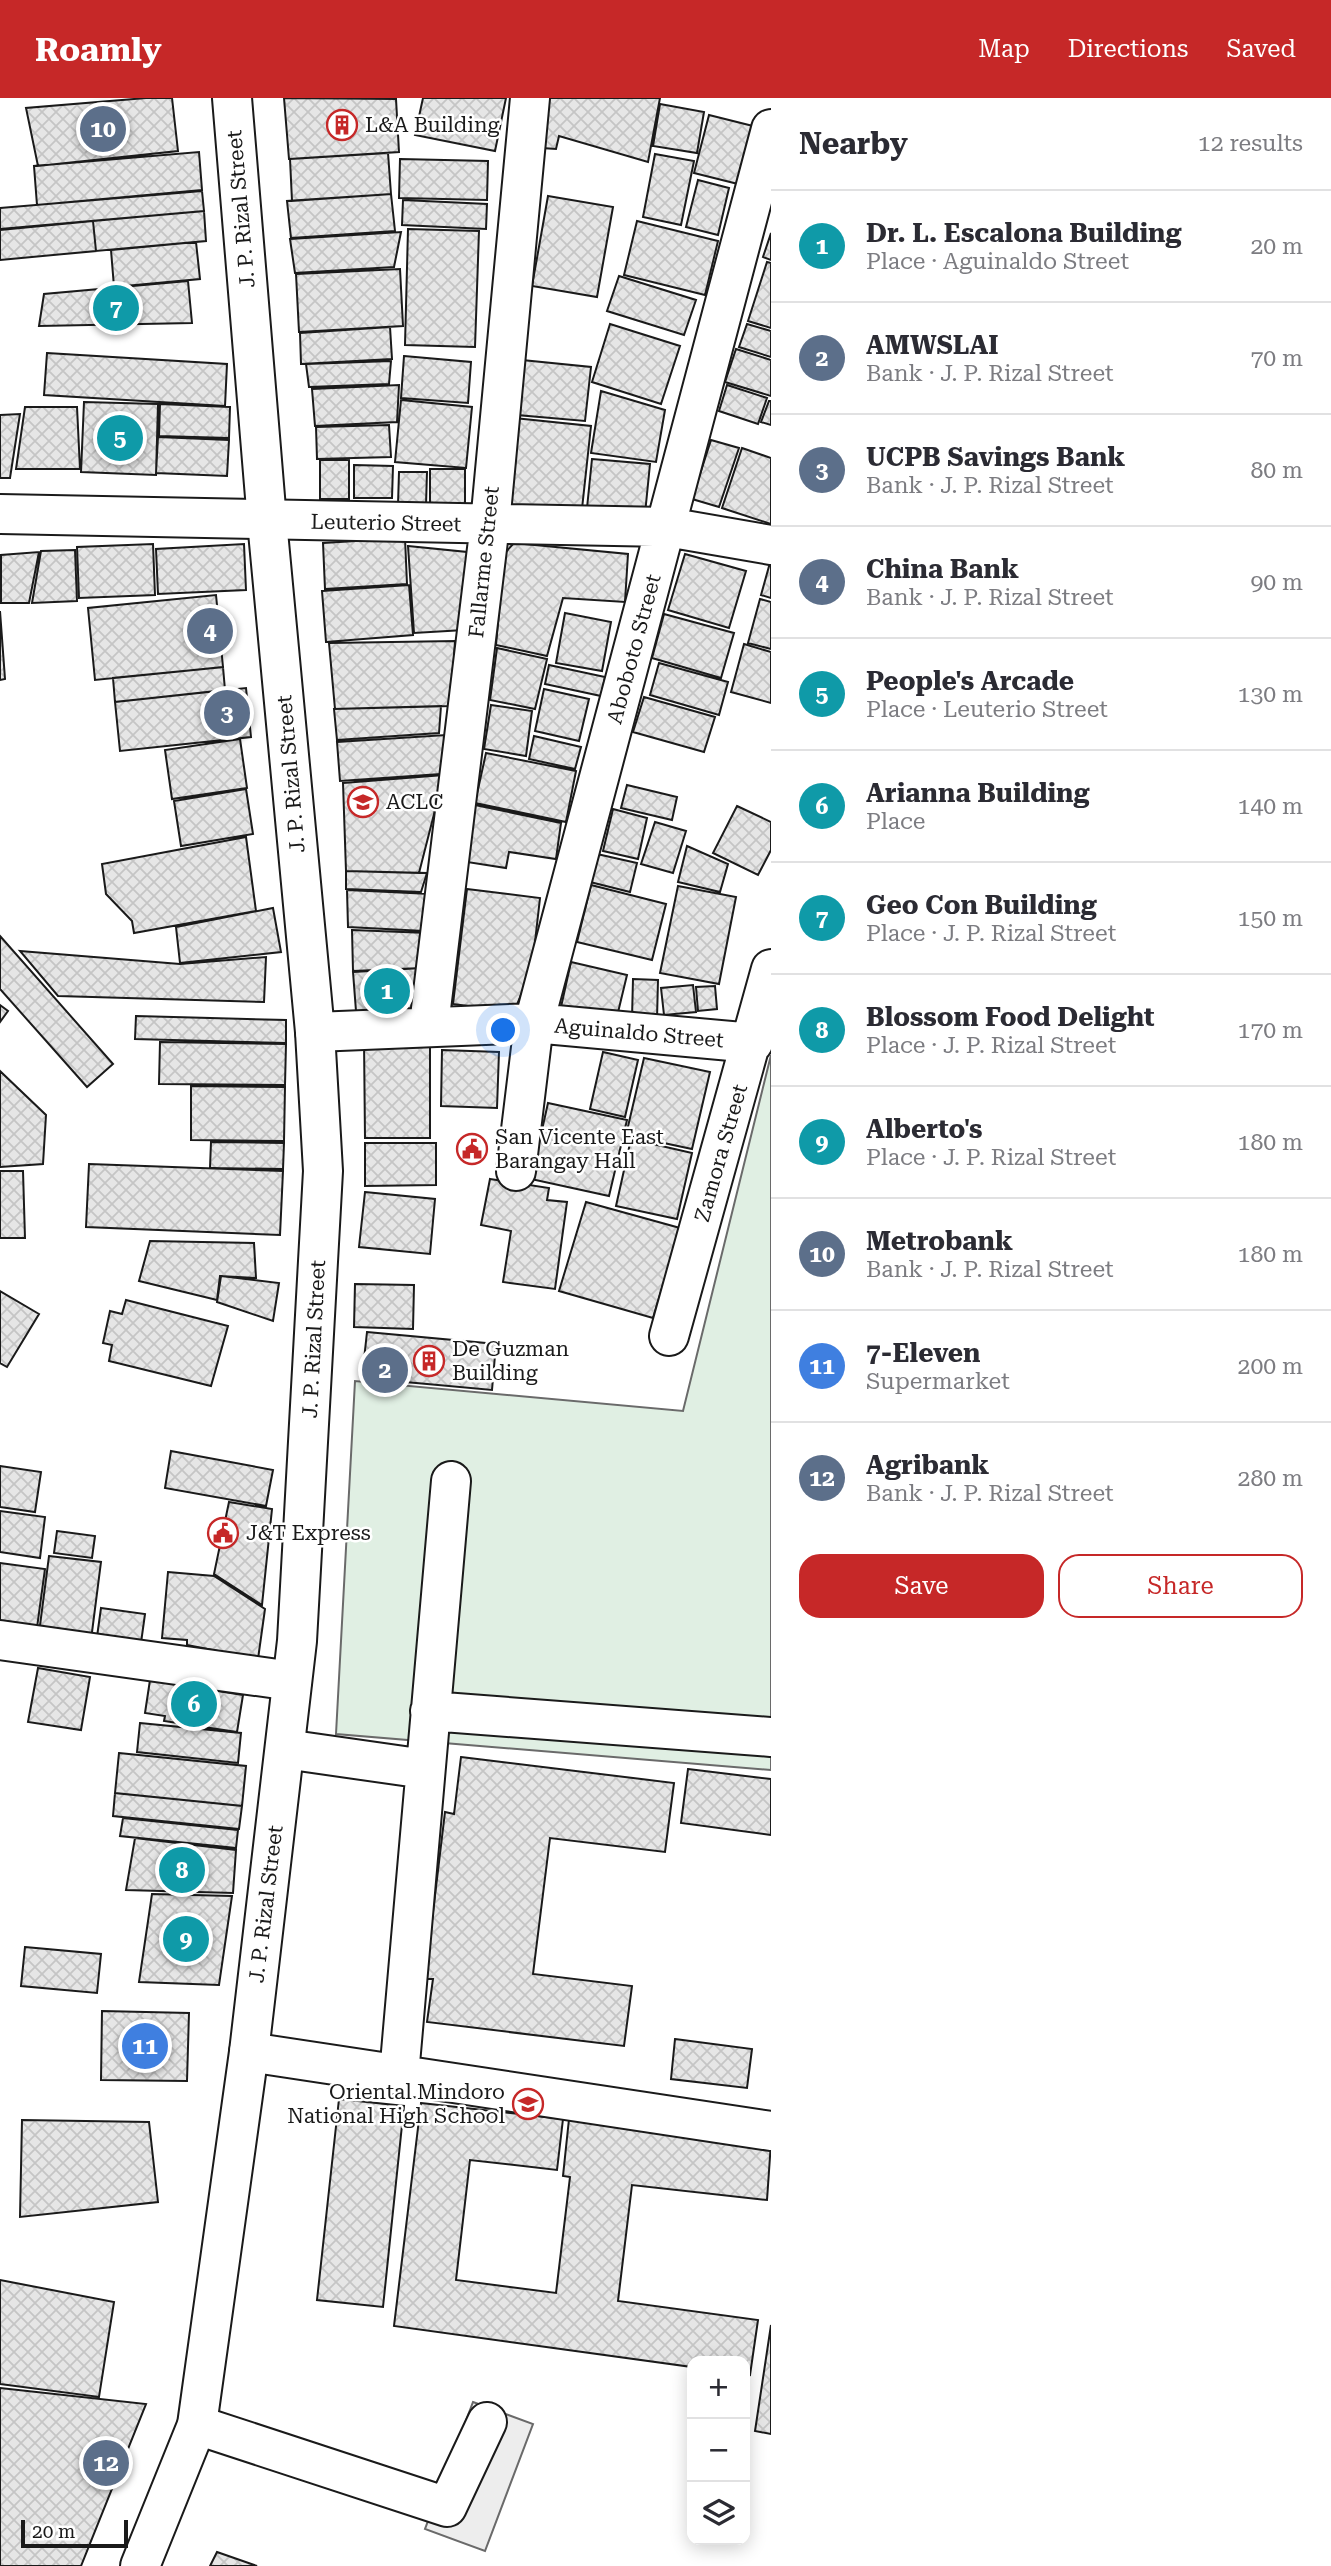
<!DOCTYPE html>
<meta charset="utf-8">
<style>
:root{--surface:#fff;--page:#f2f2f3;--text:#2b2b33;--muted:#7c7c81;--line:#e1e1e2;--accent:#c62828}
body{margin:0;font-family:"Roboto Serif",serif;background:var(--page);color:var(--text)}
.controls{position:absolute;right:21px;bottom:21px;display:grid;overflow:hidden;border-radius:14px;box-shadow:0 4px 18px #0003}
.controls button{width:63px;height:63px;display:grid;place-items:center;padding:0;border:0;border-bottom:2px solid var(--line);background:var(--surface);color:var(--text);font:35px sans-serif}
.scale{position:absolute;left:21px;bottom:18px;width:107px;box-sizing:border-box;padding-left:7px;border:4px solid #1a1a1a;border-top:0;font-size:19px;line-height:24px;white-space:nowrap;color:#1a1a1a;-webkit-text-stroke:5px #fff;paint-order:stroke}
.you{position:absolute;left:504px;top:933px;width:24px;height:24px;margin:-18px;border:5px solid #fff;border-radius:50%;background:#1a73e8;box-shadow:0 0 0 10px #1a73e833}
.badge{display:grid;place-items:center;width:46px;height:46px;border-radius:50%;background:var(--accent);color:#fff;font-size:23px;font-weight:700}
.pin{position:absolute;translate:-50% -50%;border:4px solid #fff;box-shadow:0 2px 7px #0006}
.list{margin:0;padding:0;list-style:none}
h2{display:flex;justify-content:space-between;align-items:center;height:91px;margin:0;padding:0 28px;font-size:30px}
h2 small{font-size:23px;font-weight:400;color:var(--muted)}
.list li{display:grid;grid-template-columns:46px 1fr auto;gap:21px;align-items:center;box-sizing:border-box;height:112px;padding:0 28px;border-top:2px solid var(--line)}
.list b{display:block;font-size:26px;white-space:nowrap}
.list p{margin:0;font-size:23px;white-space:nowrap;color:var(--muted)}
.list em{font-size:23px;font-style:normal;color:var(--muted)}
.actions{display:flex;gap:14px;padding:21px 28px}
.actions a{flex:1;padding:16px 0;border:2px solid var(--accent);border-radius:21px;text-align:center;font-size:24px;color:var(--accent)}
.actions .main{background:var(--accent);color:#fff}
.icon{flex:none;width:38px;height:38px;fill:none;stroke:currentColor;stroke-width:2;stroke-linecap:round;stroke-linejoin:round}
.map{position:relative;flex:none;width:771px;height:2468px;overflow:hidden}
header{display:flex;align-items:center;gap:42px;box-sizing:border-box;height:98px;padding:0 35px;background:var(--accent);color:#fff}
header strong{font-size:33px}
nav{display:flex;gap:38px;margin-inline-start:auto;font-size:24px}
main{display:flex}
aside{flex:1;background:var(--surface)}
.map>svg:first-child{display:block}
.grass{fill:#e0efe3;stroke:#6a6a6a;stroke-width:2}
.parking{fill:#ededed;stroke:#6a6a6a;stroke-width:2}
.building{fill:url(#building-cross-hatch);stroke:#1a1a1a;stroke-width:2}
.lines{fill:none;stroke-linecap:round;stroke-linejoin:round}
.minor-casing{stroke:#1a1a1a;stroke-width:42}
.highway-casing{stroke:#1a1a1a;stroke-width:42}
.minor{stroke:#fff;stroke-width:38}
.highway{stroke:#fff;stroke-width:38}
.labels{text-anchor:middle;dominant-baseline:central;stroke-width:5;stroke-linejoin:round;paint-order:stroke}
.poi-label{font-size:21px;fill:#1a1a1a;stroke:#fff;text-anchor:start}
.street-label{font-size:21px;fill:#1a1a1a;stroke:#fff}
</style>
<header>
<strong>Roamly</strong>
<nav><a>Map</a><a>Directions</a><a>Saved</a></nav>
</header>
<main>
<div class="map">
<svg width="771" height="2468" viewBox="0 0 771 2468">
<defs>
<pattern id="building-cross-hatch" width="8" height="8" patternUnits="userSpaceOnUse" patternTransform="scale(1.75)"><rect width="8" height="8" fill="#e6e6e6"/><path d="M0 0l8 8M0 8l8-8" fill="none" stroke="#c5c5c5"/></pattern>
</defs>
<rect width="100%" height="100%" fill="#fff"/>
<!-- grass -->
<path class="grass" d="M771,957V1672L336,1636L355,1283L683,1313Z"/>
<!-- parking -->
<path class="parking" d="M473,2304L533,2326L485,2453L425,2431Z"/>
<!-- building -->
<path class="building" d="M146,0H172L178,53L38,68L26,10Z
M284,0L396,1L399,54L289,61Z
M423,0H506L495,53L415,37Z
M547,0H660L648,64L559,38L556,51L542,50Z
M660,6L704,14L697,55L653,48Z
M709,17L757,29L742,87L694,75Z
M199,54L202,92L37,107L34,68Z
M388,55L391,96L292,103L290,61Z
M655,56L694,63L681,127L643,119Z
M400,61L488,63L487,102L399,100Z
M698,82L729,90L718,137L686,129Z
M202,93L204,113L0,131V110Z
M391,96L395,133L291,140L287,103Z
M548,98L613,109L597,199L532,188Z
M403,102L487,106L486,131L402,127Z
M204,113L206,143L96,153L93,123Z
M93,123L96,153L0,162V132Z
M637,123L718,143L705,197L624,177Z
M408,131L479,133L475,249L405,247Z
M401,134L394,169L295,175L290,141Z
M771,135V162L763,159Z
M196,144L200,181L114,189L111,152Z
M767,164L771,165V230L748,223Z
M400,171L403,228L299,234L296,176Z
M619,178L696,202L684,237L607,213Z
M188,183L192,225L39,228L44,196Z
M610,226L680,248L661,306L592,284Z
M747,226L771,233V259L739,249Z
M390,229L392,261L301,266L300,235Z
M736,251L771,262V298L725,284Z
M47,255L227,266L225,308L44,297Z
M404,258L471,264L468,305L401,300Z
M522,262L591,269L585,323L517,317Z
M391,263L389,286L309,289L306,266Z
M399,287L397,324L315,328L312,291Z
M727,287L767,300L758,326L719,313Z
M601,293L665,312L656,364L591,355Z
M401,302L472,309L466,370L395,364Z
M769,303H771V327L761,324Z
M84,304L158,306L156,377L81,374Z
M160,306L230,309L229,340L159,338Z
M25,309H77L80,371H16Z
M20,316L10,380H0V317Z
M514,320L591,328L581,420L504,413Z
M389,327L391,359L317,361L316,329Z
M158,339L229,342L227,378L156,375Z
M711,342L739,350L719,409L692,401Z
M742,350L771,360V426L722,410Z
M592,361L650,366L645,416L587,410Z
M320,362H349V401H320Z
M354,367L393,368L392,400H354Z
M430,371H465V406H430Z
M399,374H427L426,407H398Z
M405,440L407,486L325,491L323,445Z
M514,445L628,456L625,504L563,500L547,558L496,547L504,456Z
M153,446L155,497L79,500L77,449Z
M244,446L246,492L158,496L156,451Z
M408,448L467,454L464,532L414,535Z
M75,452L77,503L32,505L41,453Z
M39,454L29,505H1V457Z
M685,456L746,473L729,530L668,512Z
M771,461V500L761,497Z
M409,487L413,537L326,544L322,493Z
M216,497L223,569L95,582L88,510Z
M760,501L771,504V551L748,545Z
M0,513L5,581L0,582Z
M565,515L611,524L602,573L556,565Z
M664,516L734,535L721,580L652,560Z
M455,543L451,608L335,611L329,545Z
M744,546L771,554V605L731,594Z
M497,550L547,561L535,611L490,602Z
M659,565L728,584L719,617L650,597Z
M549,567L605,579L601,598L545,586Z
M223,569L225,592L115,604L113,580Z
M246,590L251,639L120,653L115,604Z
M544,591L589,601L579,643L535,633Z
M644,599L715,619L704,654L633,634Z
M491,607L532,613L526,658L484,651Z
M441,608L439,635L337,642L334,611Z
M446,637L441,676L340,683L337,644Z
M534,638L581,649L575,671L529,661Z
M240,641L247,690L172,701L165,652Z
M486,655L576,673L566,724L475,705Z
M444,677L419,775L346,773L343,685Z
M627,687L677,699L672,722L621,710Z
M246,691L253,736L181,748L174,703Z
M475,707L561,725L556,761L509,754L506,770L467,764Z
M737,708L771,724V752L758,777L713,755Z
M613,711L647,720L638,761L603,753Z
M655,724L686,733L673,775L641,766Z
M246,739L256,813L134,835L132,823L106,796L102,766Z
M687,748L728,766L720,794L678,784Z
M597,756L637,765L630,794L590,784Z
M346,773L427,775L421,794L346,791Z
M591,787L666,806L652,862L577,844Z
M678,788L736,799L719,886L660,875Z
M467,791L540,800L532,870L514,914L453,906Z
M347,792L431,796L424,833L348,829Z
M273,810L281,854L180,865L176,829Z
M352,832L428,835L422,870L353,873Z
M0,838L113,966L87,989L0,891Z
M20,853L180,866L266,859L264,904L58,898Z
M571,864L627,877L614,931L559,918Z
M422,870L417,912L356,913L353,874Z
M633,881L658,882L657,921L632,920Z
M693,887L696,914L664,917L661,890Z
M715,888L717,911L698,913L696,889Z
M0,907L8,913L0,924Z
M136,918L286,922V945L135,941Z
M430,941V1040H365L364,942Z
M160,944L286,946L285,987L159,986Z
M442,952L499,954L497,1010L441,1008Z
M603,954L638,962L625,1019L590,1011Z
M644,960L710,974L692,1051L626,1037Z
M0,973L46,1017L43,1066L0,1069Z
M191,988L285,989L284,1043L191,1042Z
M548,1005L627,1022L609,1098L531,1081Z
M631,1041L692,1055L677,1121L616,1108Z
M211,1044L284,1045L283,1071L210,1070Z
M365,1045H436V1087L365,1088Z
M89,1066L283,1073L280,1137L86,1129Z
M0,1073H23L25,1140H0Z
M490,1081L549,1090L547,1102L567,1104L555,1191L503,1184L511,1133L481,1127Z
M365,1094L435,1101L430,1156L359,1149Z
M586,1104L680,1130L653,1220L559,1193Z
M150,1143L254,1145L256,1180L220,1178L217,1202L139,1183Z
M221,1178L279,1185L273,1223L217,1204Z
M355,1186L414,1187L413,1231L354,1229Z
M0,1193L39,1216L7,1269L0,1265Z
M126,1202L228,1228L211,1288L109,1263L112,1247L103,1245L110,1213L122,1216Z
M367,1234L496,1246L492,1292L362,1280Z
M171,1353L273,1372L266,1408L165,1390Z
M0,1368L41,1374L35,1414L0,1409Z
M229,1404L272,1411L262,1507L214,1476Z
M0,1413L45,1419L40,1460L0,1454Z
M57,1433L95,1438L92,1460L54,1455Z
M49,1458L101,1464L91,1542L39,1535Z
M0,1465L45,1471L36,1537L0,1532Z
M168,1474L214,1478L265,1511L258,1561L187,1547V1542L162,1540Z
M101,1510L145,1516L140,1552L96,1546Z
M38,1570L90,1579L81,1632L28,1624Z
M150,1582L243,1597L237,1634L164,1623L165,1618L145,1615Z
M140,1625L241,1635L238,1665L137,1654Z
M119,1655L246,1668L242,1708L115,1695Z
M461,1659L674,1685L665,1754L550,1740L533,1876L632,1888L624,1948L427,1924L433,1881H425L445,1714L454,1716Z
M688,1671L771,1681V1737L681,1725Z
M115,1695L242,1708L239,1731L113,1718Z
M123,1720L238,1732L236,1750L120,1738Z
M135,1740L236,1752L233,1795L126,1792Z
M152,1796L232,1798L219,1887L139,1884Z
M25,1849L101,1856L97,1895L21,1888Z
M102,1913L189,1915L187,1983L101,1982Z
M675,1941L752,1951L747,1990L671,1981Z
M339,2001L404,2008L383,2209L317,2202Z
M421,2005L563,2021L557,2072L470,2062L456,2182L556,2195L570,2079L563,2078L569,2021L771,2044L767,2102L632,2087L618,2203L758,2222L750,2277L745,2276V2263H692V2269L394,2228Z
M22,2022L149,2024L158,2104L20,2119Z
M0,2182L114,2204L99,2299L0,2286Z
M771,2227V2336L755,2333Z
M0,2290L146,2306L81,2468H0Z
M217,2454L257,2468H210Z"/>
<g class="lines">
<!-- minor casing -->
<g class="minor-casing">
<path id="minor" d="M0,416L667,429L771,447
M429,927L490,426L530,0
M315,934L534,925L753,945
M516,1073L534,925L771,31
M669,1238L771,871
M0,1542L292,1583
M430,1613L771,1639
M285,1651L425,1671
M249,1954L771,2033
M399,1977L451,1383
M197,2327L447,2409L487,2324"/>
</g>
<!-- highway casing -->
<g class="highway-casing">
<path id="highway" d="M140,2468L197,2327L249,1954L297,1543L323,1073L315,934L267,423L232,0"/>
</g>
<!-- minor -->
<use href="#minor" class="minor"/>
<!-- highway -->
<use href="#highway" class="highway"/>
</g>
<!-- icons -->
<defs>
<g id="building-ring" transform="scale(1.575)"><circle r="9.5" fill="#fff" stroke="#c62828" stroke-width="1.5"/><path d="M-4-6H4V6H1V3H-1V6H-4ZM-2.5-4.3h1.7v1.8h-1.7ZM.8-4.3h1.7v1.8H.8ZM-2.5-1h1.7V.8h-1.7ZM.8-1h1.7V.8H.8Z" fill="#c62828"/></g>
<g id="university-ring" transform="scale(1.575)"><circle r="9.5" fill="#fff" stroke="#c62828" stroke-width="1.5"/><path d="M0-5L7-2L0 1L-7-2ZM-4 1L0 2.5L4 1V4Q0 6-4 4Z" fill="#c62828"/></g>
<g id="civic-ring" transform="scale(1.575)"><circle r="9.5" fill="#fff" stroke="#c62828" stroke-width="1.5"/><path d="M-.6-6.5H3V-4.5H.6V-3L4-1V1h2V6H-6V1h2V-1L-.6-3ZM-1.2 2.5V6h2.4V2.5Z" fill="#c62828"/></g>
<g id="school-ring" transform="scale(1.575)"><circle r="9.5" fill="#fff" stroke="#c62828" stroke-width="1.5"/><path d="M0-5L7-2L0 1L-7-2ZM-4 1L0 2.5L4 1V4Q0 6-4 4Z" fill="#c62828"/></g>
</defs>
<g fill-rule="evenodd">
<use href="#building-ring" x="342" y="27"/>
<use href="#university-ring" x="363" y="704"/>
<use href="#civic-ring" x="472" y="1051"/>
<use href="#building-ring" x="429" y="1263"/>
<use href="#civic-ring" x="223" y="1435"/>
<use href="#school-ring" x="528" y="2006"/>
</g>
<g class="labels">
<!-- poi labels -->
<g class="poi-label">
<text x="365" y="27">L&amp;A Building</text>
<text x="386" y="704">ACLC</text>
<text x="495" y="1039">San Vicente East<tspan x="495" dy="24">Barangay Hall</tspan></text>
<text x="452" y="1251">De Guzman<tspan x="452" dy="24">Building</tspan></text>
<text x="246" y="1435">J&amp;T Express</text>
<text x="505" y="1994" text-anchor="end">Oriental Mindoro<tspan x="505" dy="24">National High School</tspan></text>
</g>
<!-- street labels -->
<g class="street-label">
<text transform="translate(241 111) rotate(-95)">J. P. Rizal Street</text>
<text transform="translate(386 425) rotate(1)">Leuterio Street</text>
<text transform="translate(484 464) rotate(-84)">Fallarme Street</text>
<text transform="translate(634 551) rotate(-75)">Aboboto Street</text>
<text transform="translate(291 676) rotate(-95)">J. P. Rizal Street</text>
<text transform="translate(639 935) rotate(5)">Aguinaldo Street</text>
<text transform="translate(721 1055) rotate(-74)">Zamora Street</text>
<text transform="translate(314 1241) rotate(-87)">J. P. Rizal Street</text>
<text transform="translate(266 1806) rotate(-83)">J. P. Rizal Street</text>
</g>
</g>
</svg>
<div class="controls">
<button>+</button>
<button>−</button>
<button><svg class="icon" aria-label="layers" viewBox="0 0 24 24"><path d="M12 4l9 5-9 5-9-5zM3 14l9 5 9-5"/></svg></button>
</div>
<div class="scale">20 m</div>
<div class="you"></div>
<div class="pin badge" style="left:387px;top:893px;background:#0f9aa8">1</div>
<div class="pin badge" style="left:385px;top:1272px;background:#5c6f8a">2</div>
<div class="pin badge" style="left:227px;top:615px;background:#5c6f8a">3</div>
<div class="pin badge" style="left:210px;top:533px;background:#5c6f8a">4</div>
<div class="pin badge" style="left:120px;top:340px;background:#0f9aa8">5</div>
<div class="pin badge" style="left:194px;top:1606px;background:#0f9aa8">6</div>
<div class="pin badge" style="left:116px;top:210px;background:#0f9aa8">7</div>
<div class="pin badge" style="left:182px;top:1772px;background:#0f9aa8">8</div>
<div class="pin badge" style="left:186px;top:1841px;background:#0f9aa8">9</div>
<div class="pin badge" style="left:103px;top:31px;background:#5c6f8a">10</div>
<div class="pin badge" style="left:145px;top:1948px;background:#3f7fe0">11</div>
<div class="pin badge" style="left:106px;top:2365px;background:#5c6f8a">12</div>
</div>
<aside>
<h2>Nearby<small>12 results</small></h2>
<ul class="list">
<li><span class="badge" style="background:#0f9aa8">1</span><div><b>Dr. L. Escalona Building</b><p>Place · Aguinaldo Street</p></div><em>20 m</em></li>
<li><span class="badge" style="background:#5c6f8a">2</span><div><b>AMWSLAI</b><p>Bank · J. P. Rizal Street</p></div><em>70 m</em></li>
<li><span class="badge" style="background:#5c6f8a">3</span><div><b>UCPB Savings Bank</b><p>Bank · J. P. Rizal Street</p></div><em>80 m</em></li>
<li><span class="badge" style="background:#5c6f8a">4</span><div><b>China Bank</b><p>Bank · J. P. Rizal Street</p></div><em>90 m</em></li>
<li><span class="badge" style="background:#0f9aa8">5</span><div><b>People's Arcade</b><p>Place · Leuterio Street</p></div><em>130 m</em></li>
<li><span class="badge" style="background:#0f9aa8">6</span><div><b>Arianna Building</b><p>Place</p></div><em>140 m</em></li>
<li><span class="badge" style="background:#0f9aa8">7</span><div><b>Geo Con Building</b><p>Place · J. P. Rizal Street</p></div><em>150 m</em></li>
<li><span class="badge" style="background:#0f9aa8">8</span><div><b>Blossom Food Delight</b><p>Place · J. P. Rizal Street</p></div><em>170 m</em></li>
<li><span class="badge" style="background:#0f9aa8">9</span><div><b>Alberto's</b><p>Place · J. P. Rizal Street</p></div><em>180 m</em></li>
<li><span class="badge" style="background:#5c6f8a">10</span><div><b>Metrobank</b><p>Bank · J. P. Rizal Street</p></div><em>180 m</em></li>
<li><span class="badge" style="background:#3f7fe0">11</span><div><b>7-Eleven</b><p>Supermarket</p></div><em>200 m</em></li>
<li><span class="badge" style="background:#5c6f8a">12</span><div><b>Agribank</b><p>Bank · J. P. Rizal Street</p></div><em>280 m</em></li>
</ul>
<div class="actions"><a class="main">Save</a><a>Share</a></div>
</aside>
</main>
